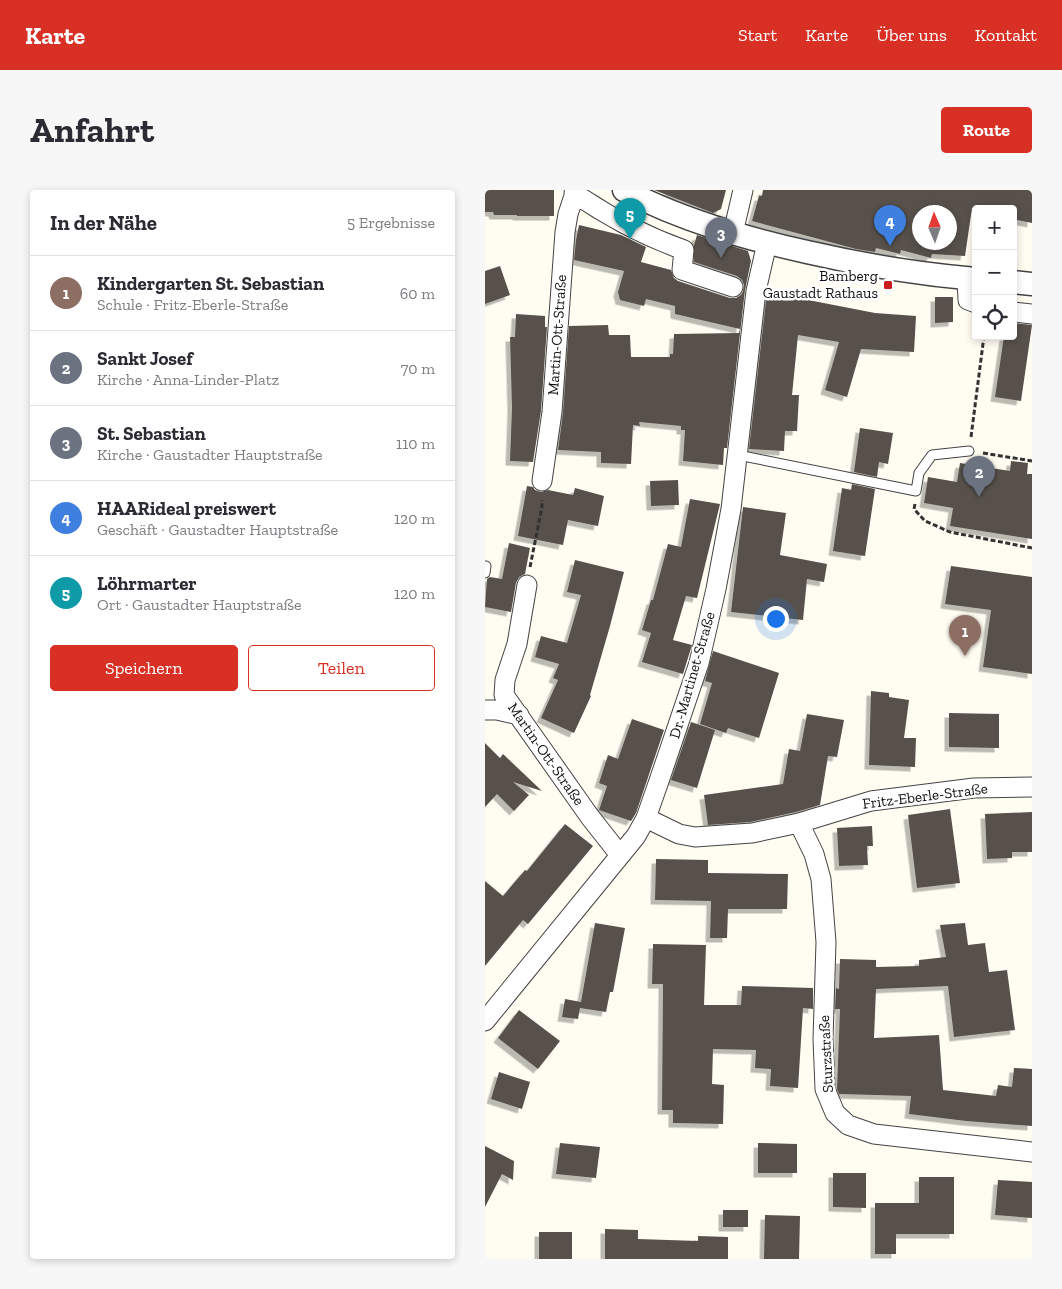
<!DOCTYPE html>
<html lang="de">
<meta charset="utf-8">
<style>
:root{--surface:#fff;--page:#f7f7f7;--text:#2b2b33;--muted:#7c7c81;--line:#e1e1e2;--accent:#d93025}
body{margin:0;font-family:"Zilla Slab",serif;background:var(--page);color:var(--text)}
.controls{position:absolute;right:15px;top:15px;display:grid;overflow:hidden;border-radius:5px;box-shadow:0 2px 8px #0003}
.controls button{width:45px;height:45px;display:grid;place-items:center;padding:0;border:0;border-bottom:1px solid var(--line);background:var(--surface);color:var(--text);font:25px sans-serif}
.compass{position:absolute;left:427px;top:15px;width:45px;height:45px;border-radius:50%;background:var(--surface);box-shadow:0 2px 8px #0003;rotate:358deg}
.you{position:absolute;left:290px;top:428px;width:18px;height:18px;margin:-12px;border:4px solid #fff;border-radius:50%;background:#1a73e8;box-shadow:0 0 0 8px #1a73e833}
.badge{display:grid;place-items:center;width:32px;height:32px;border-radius:50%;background:var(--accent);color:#fff;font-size:16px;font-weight:700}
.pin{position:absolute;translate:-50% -41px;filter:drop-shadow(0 1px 2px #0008)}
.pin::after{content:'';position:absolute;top:26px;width:18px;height:15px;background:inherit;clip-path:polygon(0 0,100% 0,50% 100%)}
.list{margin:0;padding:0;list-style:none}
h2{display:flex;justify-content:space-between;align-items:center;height:65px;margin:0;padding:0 20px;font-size:21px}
h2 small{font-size:16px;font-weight:400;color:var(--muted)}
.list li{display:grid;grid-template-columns:32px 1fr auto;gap:15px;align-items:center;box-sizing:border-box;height:75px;padding:0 20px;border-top:1px solid var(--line)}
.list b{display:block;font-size:19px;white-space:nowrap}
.list p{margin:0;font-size:16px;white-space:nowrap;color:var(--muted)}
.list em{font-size:16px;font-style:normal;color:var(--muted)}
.actions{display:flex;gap:10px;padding:15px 20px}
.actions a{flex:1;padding:11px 0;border:1px solid var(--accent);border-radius:5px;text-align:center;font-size:18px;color:var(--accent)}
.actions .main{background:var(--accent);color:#fff}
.icon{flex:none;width:28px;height:28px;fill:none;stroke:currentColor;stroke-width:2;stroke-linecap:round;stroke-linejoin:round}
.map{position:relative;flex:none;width:547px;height:1069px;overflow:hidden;border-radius:5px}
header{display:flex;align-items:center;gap:30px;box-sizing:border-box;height:70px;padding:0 25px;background:var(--accent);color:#fff}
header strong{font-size:24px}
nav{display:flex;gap:28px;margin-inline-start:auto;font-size:18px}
.intro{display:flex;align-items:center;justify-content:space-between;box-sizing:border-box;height:120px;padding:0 30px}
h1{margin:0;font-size:35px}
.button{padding:12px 22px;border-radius:5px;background:var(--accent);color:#fff;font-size:18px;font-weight:700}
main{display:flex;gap:30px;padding:0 30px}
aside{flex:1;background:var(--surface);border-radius:5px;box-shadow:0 2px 8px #0003}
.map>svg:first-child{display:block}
.building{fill:#59514b;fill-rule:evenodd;filter:url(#shadow)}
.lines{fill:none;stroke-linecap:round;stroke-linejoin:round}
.service-casing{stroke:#434343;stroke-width:11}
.minor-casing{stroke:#434343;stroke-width:21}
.tertiary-casing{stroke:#434343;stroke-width:25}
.path{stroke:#323232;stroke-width:3;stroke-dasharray:5 2.5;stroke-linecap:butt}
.service{stroke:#fff;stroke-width:9}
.minor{stroke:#fff;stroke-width:19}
.tertiary{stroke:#fff;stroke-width:22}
.poi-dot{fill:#c91e1f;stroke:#fff;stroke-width:2}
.labels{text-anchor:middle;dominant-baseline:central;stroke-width:5;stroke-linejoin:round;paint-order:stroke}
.poi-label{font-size:15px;fill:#101010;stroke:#fff;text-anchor:end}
.street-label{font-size:15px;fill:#101010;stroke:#fff}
</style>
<header>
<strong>Karte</strong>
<nav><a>Start</a><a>Karte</a><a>Über uns</a><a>Kontakt</a></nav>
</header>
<div class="intro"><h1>Anfahrt</h1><a class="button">Route</a></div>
<main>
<aside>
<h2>In der Nähe<small>5 Ergebnisse</small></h2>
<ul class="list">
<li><span class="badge" style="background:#8d6e63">1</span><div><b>Kindergarten St. Sebastian</b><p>Schule · Fritz-Eberle-Straße</p></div><em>60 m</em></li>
<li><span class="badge" style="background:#6b7280">2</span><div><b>Sankt Josef</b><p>Kirche · Anna-Linder-Platz</p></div><em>70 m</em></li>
<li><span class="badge" style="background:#6b7280">3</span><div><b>St. Sebastian</b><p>Kirche · Gaustadter Hauptstraße</p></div><em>110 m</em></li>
<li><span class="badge" style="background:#3f7fe0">4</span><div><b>HAARideal preiswert</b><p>Geschäft · Gaustadter Hauptstraße</p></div><em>120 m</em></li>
<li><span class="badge" style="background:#0f9aa8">5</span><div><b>Löhrmarter</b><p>Ort · Gaustadter Hauptstraße</p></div><em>120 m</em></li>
</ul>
<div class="actions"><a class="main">Speichern</a><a>Teilen</a></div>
</aside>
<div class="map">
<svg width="547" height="1069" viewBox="0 0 547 1069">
<defs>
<filter id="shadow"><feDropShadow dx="-4.5" dy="4.5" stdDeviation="0" flood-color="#0004"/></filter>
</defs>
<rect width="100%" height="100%" fill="#fffdf2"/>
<!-- building -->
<path class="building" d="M0,0H69V26H32V25H9L8,22H0Z
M169,0H241L236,19L228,23Z
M278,0H547V33L528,29V19L487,18L480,66L447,64L446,68L416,60L415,64L391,58L390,62L371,59L267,31L274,6H277ZM434,22H464V52H434Z
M94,35L136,45L161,57L156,72L186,80L189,88L193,91L245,108H251L256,105L258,101L259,95L257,90L252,86L209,72V55L212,45L263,61L266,71L260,100L242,258H239L238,275L198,271L200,240H196V236L154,232L155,236L148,235L146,274L116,273V262L73,260L78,223L84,136L123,135L124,145H145L146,167H185V164H188L189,144L254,143L255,139L190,124V116L161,109L159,116L135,110L133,102L139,81L89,70L91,50Z
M15,76L25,105L0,114V81Z
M282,102L390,123L431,126L429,162L376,159L362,207L340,200L354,152L313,145L307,205H314L312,241H300L299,261L264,259Z
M450,107H468V132L450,133Z
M31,124L60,126V137H62L56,221L48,272L25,271L27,218L25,147H30Z
M528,133L547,135L536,211L510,207L519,146H528Z
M375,238L408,243L403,274L394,272L392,287L369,282Z
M526,271L543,273L542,284H547V349L465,336L468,318L439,313L443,287L472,292L475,273L525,281Z
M193,290L194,315L166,316L165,291Z
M367,294L390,299L380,366L348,361L357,298L366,300Z
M42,296L48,297L50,300L56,302L63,300L88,305L90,298L119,306L113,336L83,330L78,355L33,346Z
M205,309L235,314L212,408L201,406L188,450L207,455L198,484L157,472L166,443L157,440L166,410H168L183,354L196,357Z
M258,317L301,323L295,365L342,374L339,392L322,389L318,430L246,422Z
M24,353L45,358L40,384L34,387L31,393L26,422L0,417L2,389L5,387L17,389Z
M90,370L139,382L125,436L105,505L106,506L89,543L56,528L73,490L68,488L74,474L50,467L56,446L82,453L96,405L82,402Z
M466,376L547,387V484L498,477L506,420L460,414Z
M228,461L294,483L274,548L243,538L241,543L215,534L227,493L220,491Z
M386,501L404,503V507L424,510L419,548H431L430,577L384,575Z
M464,523L514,524V558L464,557Z
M322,524L359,530L352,567L343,566L335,615L311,622L265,632L223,635L219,605L298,594L304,559L315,561Z
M147,529L179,540L151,623L146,631L114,620L122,596L114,593L123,565L133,569Z
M206,532L230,540L212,598L186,590Z
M0,553L15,568L18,564L57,601L28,592L44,605L29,621L12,604L0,617Z
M465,619L475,693L432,698L423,625Z
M547,622V662H527V668L502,669L500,624Z
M80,634L108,656L43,734L38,730L0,776V691L18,706L40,680L42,681Z
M387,636L388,656H382L383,675L354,676L352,638Z
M171,669L223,670V683L303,684L302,719H243L242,748H225L226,711L170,710Z
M110,733L140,738L128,802H125L121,822L95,818L93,829L77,827L80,809L96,812Z
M480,733L483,755L500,753L504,782L522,780L530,840L469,847L463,796L391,799L389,848L454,845L458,900L511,906L513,895L527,897L529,878L547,879V936L481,931L424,924L426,906L354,904L352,899L355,819H350L351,798L354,799L355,769L391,770V777L434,776V770L461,767L455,735Z
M168,754L221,755L219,815H256L257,796L328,798V819L318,818L313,898L285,896L286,879L270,878L271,860L228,859L227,894L239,895L238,934L188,933V920H177L178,794H167Z
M34,820L75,851L53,879L13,848Z
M14,882L45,892L37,919L6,909Z
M75,953L115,957L111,988L71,984Z
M273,953L312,954V983H273Z
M0,956L29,971L28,990L17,984L0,1017Z
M348,983H381V1018L348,1017Z
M434,987H469V1044H411V1064H390V1013H434Z
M513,990L547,992V1028L510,1025Z
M238,1020H263V1037H238Z
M280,1025L315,1026L314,1069H279Z
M120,1039L153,1040V1049L213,1051V1046L243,1047V1069H120Z
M54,1042H87V1069H54Z"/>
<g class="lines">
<!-- service casing -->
<g class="service-casing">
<path id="service" d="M253,265L431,301L434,283L447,265L484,261
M0,383L1,376"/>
</g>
<!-- minor casing -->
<g class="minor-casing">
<path id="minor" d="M89,3C124,27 159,46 199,60L197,80L248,97
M248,43L258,0
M482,88L483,110L491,113
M528,122L547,124
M57,291L67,222L80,42L83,24L91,0
M42,395L32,454L20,490L19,505L105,627L135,665
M0,520H12L34,525
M161,628L194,644L210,647L267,643L314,633L386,611L489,598L547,597
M314,633L329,664L336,689L341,752L338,849L340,899L350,923L363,935L389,944L547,962
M0,831L151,646L161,628L175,588L214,473L231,399L246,319L271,101L282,53"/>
</g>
<!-- tertiary casing -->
<g class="tertiary-casing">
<path id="tertiary" d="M139,0C196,30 259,48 322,62C378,75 433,84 491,89
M528,92L547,94"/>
</g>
<!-- path -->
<path class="path" d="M486,247L499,146
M498,263L547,271
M430,314L429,319L440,331L465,342L547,358
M45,377L57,317V310"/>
<!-- service -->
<use href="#service" class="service"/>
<!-- minor -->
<use href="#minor" class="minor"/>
<!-- tertiary -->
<use href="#tertiary" class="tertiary"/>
</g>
<!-- markers -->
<rect class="poi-dot" x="398" y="90" width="10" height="10" rx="2.5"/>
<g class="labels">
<!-- poi labels -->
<g class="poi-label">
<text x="393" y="86">Bamberg<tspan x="393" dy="17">Gaustadt Rathaus</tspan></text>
</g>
<!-- street labels -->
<g class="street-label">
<text transform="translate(72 145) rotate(-86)">Martin-Ott-Straße</text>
<text transform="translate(207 485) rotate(-74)">Dr.-Martinet-Straße</text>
<text transform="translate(61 564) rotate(55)">Martin-Ott-Straße</text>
<text transform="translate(440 606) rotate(-7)">Fritz-Eberle-Straße</text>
<text transform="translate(341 864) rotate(-93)">Sturzstraße</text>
</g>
</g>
</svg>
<div class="controls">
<button>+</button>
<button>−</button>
<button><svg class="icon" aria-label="locate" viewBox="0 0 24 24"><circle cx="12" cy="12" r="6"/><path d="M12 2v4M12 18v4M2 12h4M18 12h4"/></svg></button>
</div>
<svg class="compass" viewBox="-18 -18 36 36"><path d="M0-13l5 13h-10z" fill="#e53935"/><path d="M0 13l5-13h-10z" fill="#7c7c81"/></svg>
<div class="you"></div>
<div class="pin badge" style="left:480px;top:466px;background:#8d6e63">1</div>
<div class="pin badge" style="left:494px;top:307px;background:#6b7280">2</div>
<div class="pin badge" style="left:236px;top:68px;background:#6b7280">3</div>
<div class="pin badge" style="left:405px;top:56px;background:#3f7fe0">4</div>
<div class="pin badge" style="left:145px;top:49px;background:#0f9aa8">5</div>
</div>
</main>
